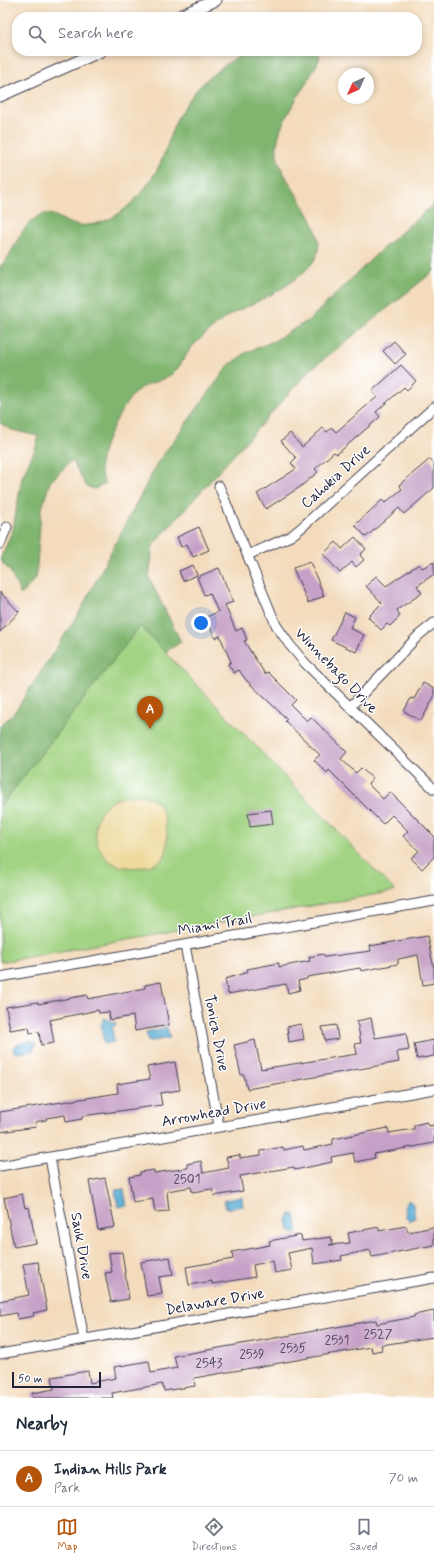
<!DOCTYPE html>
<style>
:root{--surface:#fff;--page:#f6f6f7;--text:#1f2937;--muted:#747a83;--line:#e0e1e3;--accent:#b45309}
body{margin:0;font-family:Mynerve,sans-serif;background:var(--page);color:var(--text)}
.compass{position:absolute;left:338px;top:68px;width:36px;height:36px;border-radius:50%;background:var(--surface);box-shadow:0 2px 6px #0003;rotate:225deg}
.scale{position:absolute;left:12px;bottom:10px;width:89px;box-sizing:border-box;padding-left:4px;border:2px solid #22223b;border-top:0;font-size:11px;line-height:14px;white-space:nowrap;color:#22223b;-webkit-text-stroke:3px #fff;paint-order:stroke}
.you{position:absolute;left:201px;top:623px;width:14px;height:14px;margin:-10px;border:3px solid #fff;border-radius:50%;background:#1a73e8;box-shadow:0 0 0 6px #1a73e833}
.badge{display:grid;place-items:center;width:26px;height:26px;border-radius:50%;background:var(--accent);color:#fff;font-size:13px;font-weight:700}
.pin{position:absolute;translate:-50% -33px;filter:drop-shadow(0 1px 2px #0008)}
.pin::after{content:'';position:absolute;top:21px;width:14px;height:12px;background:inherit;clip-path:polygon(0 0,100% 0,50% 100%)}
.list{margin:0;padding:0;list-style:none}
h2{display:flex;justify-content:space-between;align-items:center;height:52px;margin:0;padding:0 16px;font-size:17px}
h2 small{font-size:13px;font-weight:400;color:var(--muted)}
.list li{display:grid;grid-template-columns:26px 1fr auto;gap:12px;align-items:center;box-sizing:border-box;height:56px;padding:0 16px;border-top:1px solid var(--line)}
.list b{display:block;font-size:15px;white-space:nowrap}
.list p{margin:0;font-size:13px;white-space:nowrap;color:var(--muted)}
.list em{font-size:13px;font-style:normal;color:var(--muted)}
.icon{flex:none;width:22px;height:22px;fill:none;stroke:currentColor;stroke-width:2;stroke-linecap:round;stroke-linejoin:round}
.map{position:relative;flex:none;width:434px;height:1398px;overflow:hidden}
.search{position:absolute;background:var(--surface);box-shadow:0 2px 6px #0003;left:12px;right:12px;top:12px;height:44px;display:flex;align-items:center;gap:10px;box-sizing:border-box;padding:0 14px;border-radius:16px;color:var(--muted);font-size:15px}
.sheet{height:108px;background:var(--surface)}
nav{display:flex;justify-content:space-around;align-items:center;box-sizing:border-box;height:56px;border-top:1px solid var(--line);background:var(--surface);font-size:11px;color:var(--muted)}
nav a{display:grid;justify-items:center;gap:2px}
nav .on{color:var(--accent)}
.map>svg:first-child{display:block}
.green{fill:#a1d382;stroke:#627a5e}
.forest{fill:#80b570;stroke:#516c56}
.sand{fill:#eeda9e;stroke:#887e6c}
.water{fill:#54a9d0;stroke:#3b6686}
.building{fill:#c6a1c7}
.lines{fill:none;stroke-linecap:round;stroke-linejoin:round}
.minor-casing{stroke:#413e4e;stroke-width:11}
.tertiary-casing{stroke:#413e4e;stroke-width:13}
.minor{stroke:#fff;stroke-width:9}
.tertiary{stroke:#fff;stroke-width:11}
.labels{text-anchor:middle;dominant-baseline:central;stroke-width:3;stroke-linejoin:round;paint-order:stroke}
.number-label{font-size:13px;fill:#4b425e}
.street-label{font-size:15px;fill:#22223b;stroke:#fff}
</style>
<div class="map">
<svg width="434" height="1398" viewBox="0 0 434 1398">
<rect width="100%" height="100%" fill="#fff"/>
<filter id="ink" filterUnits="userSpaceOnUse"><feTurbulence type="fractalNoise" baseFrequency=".025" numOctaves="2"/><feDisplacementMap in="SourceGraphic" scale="8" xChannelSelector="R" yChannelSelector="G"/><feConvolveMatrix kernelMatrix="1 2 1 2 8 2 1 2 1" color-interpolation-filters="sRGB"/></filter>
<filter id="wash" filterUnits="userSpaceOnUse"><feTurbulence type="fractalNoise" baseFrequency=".012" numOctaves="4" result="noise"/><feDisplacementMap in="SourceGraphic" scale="16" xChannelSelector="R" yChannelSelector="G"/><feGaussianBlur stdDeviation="0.9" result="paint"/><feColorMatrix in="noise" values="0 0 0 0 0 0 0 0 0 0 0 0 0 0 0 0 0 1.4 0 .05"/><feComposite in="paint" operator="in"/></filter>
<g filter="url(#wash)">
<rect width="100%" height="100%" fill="#f3dbbc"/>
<!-- green -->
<path class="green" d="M140,626L395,891L0,962V807Z"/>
<!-- forest -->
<path class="forest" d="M248,51H318L320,57C309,86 273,123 277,155C282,185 336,233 313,262C297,283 272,294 249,306C241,309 232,313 225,318C214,327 200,338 191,348C185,356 181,366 173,373C164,381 151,382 141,388C125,396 100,449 100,467C100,472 103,479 105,484L94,489L86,486L72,460L50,482L41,511L36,578L21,595L10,571L0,560L13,529L22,477L36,447L38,436L12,430L0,423V266C16,252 18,227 39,216C52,209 61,221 72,224C92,229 115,219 128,206C143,193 156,175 163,157C168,145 171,131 177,119C196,85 214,70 248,51Z
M434,204V271L310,370L153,545L149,578L181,642L165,652L140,626L0,807V726L14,713L79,613L158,462L229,365L247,352L274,341L309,320L384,247Z"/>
<!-- sand -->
<path class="sand" d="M140,795C148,797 154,799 159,805C166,815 171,849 163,858C155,868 131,869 120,866C95,859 87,823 106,806C115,797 129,796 140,795Z"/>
<!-- water -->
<path class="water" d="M104,1018L116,1023L115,1026H112L114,1042L104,1044L101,1025Z
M167,1027L170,1038L148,1042L146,1032Z
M31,1041L36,1044L33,1051L16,1053L13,1051V1047L17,1044Z
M124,1189L127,1206L118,1207L115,1190Z
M242,1197L243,1206L226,1209L224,1200Z
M409,1200L413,1204L415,1218L410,1221L406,1217L404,1206Z
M290,1214L295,1215L298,1231L294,1234L289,1231L287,1220Z"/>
<g id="blocks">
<!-- building -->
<path class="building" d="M394,341L406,354L395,364L383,351Z
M401,365L416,381L407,390L404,387L376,412L380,417L337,454L334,452L315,469L318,472L300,487L266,509L257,494L296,469L291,463L296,458L281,441L290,433L302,447L323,428L327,432L332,428L336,432L377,397L372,391Z
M430,459L434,464V488L404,514L399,508L366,537L355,525L382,500L385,503L402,489L399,485Z
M199,527L209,550L193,557L187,544L181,547L177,537Z
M355,537L366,549L360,555L364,560L356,567L352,562L340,573L323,554L336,542L342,549Z
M310,562L324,596L308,603L293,568Z
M434,562V574L417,586L422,593L397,610L400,616L390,626L387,624L381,630L368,617L382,603L366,586L376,576L386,586L419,564L422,568Z
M193,565L197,575L183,581L179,571Z
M219,568L233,602L225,605L236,631L242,628L247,640L244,641L265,674L268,672L296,700L291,705L307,721L311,717L347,752L341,759L356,773L361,768L373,779L368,784L383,799L390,792L434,836V857L422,869L411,858L419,851L403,836L408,831L392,815L383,824L329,770L327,773L314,760L320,755L285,721L287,719L246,680L239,670L234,673L228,664L231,662L220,636L215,638L206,617L218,612L210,593L204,595L197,577Z
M0,592L19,612L0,632Z
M345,612L355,617L350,628L364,635L356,652L331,640Z
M423,683L434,689V697L421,721L404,711L411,698L414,699Z
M271,810L273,824L250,827L248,813Z
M427,936L434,968V983L423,985L418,955L398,959V964L361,971L360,968L307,977V979L298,981L300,990L288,993L286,984L228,994L225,979L248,972L247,969L279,963V967L310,961L309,957L323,954L325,957L371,951L370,946Z
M161,982L169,1025L135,1031L133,1016L110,1020L109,1012L99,1013L98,1010L50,1020L54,1043L41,1045L39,1032L30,1033L29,1027L10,1030L6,1007L38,1002V1004L87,995L88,999L145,988V985Z
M371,1018L375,1038L406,1033L409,1050L397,1052L399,1062L247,1089L244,1075H241L234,1045L255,1040L261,1069L357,1054L355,1044L361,1043L357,1021Z
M301,1024L304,1039L289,1042L287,1027Z
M336,1025L338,1039L325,1041L322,1027Z
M434,1040V1056L417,1059L414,1044Z
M175,1062L180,1090L160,1093L162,1105L82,1116V1119L66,1122L65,1115L46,1118V1120L35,1122L36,1127L0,1132V1112L118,1093L117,1084L150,1079L147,1067Z
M427,1122L428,1126L434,1125V1143L374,1154L375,1158L355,1162L353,1153L331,1157L332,1162L295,1170L294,1167L240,1176L243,1191L214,1196L212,1189L192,1192L191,1187L167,1191L169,1211L155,1212L153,1199L133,1202L129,1177L140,1175V1172L154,1170V1173L188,1168L187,1164L201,1161L203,1173L229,1168L226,1157L240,1155V1158L261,1155V1151L283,1147L284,1150L303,1146L304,1150L333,1144V1139L388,1128L389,1133L414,1129V1125Z
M105,1178L115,1227L98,1230L89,1181Z
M22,1194L25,1208L29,1207L36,1243L14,1247L4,1198Z
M406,1226L408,1232L434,1227V1245L372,1257L370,1250L341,1256L342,1260L314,1264L312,1248L288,1253L292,1270L275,1273L273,1261L253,1265L255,1277L212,1284V1281L189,1285L186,1267L233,1259L232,1252L270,1245L269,1241L301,1235L302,1241L331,1237L333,1244L329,1245L350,1243L348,1233L379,1227V1231Z
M122,1252L129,1299L111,1302L105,1273L112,1272L109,1253Z
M170,1257L173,1275L159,1277L162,1294L147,1296L141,1262Z
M38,1262L47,1310L33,1313L34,1316L18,1319L16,1313L0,1316V1301L29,1295L23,1264Z
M434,1311V1337L381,1345L382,1350L372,1352L371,1347L194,1378L195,1386L164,1391L162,1384L112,1393L113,1398H33L32,1393L54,1389L52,1377L88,1371L90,1383L116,1378L114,1367L149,1361L151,1373L177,1368L174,1356L376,1320L377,1324L414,1317V1315Z"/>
</g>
</g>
<g filter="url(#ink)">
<use href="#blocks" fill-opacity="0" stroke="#413e4e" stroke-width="1"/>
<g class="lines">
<!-- minor casing -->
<g class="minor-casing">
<path id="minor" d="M219,486L276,625L289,644L305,663L434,789
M0,544L7,527
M248,555L291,536L301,528L434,407
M350,707L419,635L434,623
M185,945L219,1126
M0,977L434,901
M50,1158L84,1339
M0,1166L434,1089
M0,1354L434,1278"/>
</g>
<!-- tertiary casing -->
<g class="tertiary-casing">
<path id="tertiary" d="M178,17L216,0
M0,96L101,51"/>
</g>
<!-- minor -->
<use href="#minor" class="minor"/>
<!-- tertiary -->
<use href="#tertiary" class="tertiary"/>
</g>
</g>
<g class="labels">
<!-- number labels -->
<g class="number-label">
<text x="187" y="1179">2501</text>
<text x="378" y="1334">2527</text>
<text x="337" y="1340">2531</text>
<text x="293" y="1348">2535</text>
<text x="252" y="1354">2539</text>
<text x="209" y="1363">2543</text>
</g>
<!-- street labels -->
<g class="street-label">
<text transform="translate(336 477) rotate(-42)">Cahokia Drive</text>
<text transform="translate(336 671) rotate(46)">Winnebago Drive</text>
<text transform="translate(215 925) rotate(-10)">Miami Trail</text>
<text transform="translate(216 1033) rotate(79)">Tonica Drive</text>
<text transform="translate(214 1113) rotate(-10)">Arrowhead Drive</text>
<text transform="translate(81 1246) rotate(80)">Sauk Drive</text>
<text transform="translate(215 1302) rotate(-10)">Delaware Drive</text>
</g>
</g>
</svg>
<svg class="compass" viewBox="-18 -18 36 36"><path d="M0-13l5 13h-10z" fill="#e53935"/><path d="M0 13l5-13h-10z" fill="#747a83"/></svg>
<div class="scale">50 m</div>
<div class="you"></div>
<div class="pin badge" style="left:150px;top:729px">A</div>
<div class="search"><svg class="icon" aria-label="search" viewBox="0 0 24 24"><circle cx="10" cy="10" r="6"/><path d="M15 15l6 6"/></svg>Search here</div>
</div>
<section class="sheet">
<h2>Nearby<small></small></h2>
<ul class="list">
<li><span class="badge">A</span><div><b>Indian Hills Park</b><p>Park</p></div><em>70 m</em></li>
</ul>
</section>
<nav>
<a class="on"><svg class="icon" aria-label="map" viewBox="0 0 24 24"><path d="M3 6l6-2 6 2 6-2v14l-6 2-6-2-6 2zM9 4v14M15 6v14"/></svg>Map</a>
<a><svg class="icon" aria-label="directions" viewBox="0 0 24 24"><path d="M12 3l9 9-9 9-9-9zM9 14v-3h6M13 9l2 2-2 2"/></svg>Directions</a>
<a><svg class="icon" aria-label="saved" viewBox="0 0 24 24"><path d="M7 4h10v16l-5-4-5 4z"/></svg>Saved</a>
</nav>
